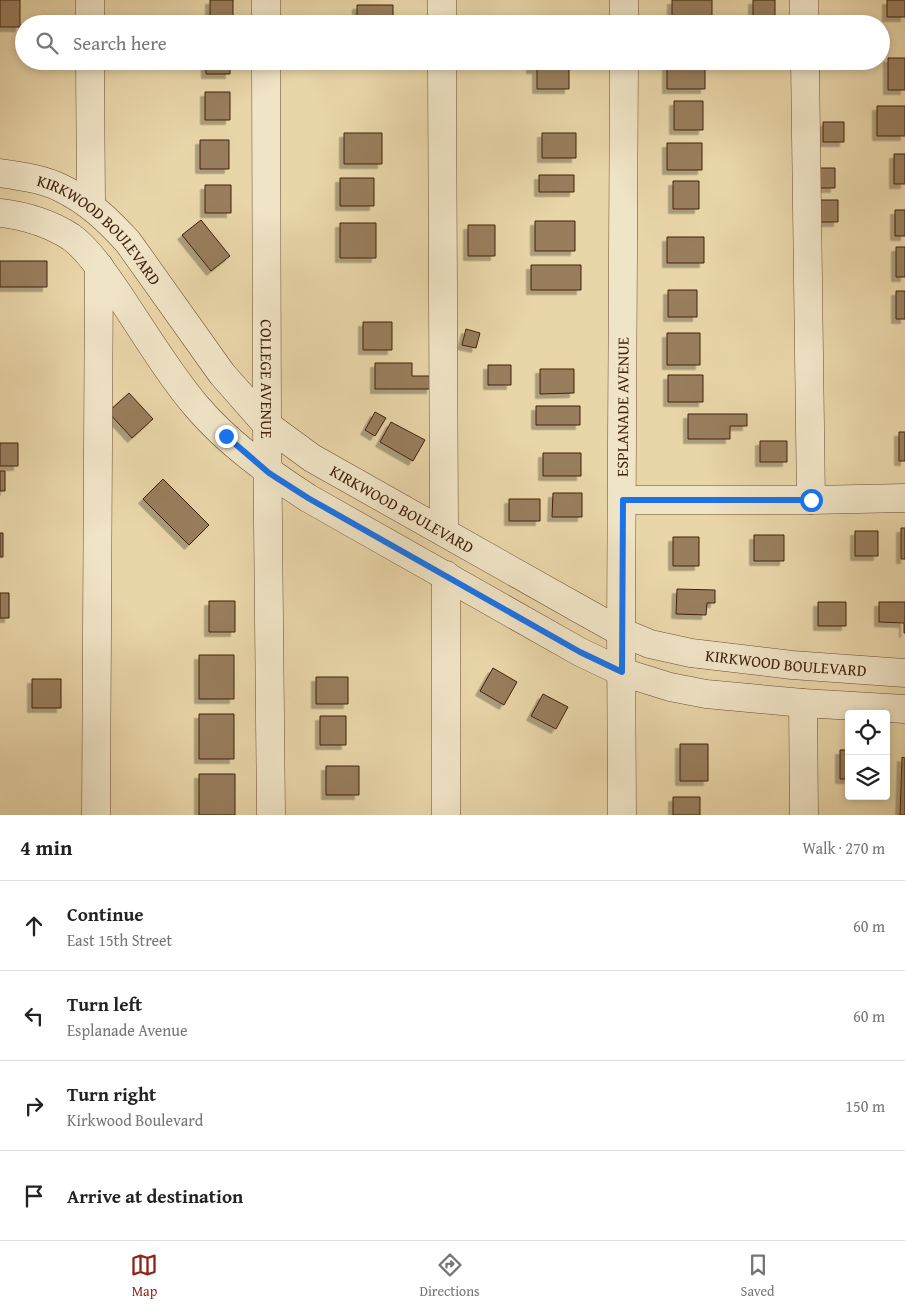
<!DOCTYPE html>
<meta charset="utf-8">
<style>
:root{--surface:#fff;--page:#f2f2f2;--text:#222;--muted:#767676;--line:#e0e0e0;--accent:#8f2418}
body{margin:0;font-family:"Gentium Book Plus",serif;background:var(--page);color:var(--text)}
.controls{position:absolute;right:15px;bottom:15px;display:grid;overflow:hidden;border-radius:5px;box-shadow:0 2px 8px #0003}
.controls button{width:45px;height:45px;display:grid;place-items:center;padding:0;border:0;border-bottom:1px solid var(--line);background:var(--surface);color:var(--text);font:25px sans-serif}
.stop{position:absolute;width:15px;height:15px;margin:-11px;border:4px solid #1a73e8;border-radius:50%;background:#fff}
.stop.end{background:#1a73e8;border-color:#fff;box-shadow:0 1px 5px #0008}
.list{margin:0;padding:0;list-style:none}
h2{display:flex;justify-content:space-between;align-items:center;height:65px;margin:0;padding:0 20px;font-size:21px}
h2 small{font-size:16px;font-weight:400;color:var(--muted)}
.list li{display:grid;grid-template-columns:32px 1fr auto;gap:15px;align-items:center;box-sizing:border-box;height:90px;padding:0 20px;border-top:1px solid var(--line)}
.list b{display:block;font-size:19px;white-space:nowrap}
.list p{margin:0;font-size:16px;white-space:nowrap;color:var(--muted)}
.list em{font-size:16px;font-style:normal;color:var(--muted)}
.icon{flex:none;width:28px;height:28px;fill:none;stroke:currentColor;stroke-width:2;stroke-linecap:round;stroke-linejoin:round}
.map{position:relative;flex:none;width:905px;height:815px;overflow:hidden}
.search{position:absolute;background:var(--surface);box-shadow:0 2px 8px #0003;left:15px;right:15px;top:15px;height:55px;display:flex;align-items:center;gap:12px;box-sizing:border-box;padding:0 18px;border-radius:28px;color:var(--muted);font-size:19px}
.sheet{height:425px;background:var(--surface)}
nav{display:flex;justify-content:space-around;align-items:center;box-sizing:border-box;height:70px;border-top:1px solid var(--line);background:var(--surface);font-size:14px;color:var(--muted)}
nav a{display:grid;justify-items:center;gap:2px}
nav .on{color:var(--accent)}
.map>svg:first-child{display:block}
.building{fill:#987e5d;stroke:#41200c;filter:url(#shadow)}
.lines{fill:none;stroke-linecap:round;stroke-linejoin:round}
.minor-casing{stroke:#6b4d33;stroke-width:29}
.minor{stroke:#f0e4c6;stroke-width:28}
.route{stroke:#1a73e8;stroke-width:6}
.labels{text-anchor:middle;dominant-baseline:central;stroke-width:4;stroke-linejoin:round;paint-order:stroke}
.street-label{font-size:16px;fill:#41200c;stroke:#f0e4c6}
</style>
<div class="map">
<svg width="905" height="815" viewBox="0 0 905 815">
<defs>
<filter id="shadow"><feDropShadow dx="-4.5" dy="4.5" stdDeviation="0" flood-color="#0004"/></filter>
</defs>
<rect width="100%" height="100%" fill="#e8d5a8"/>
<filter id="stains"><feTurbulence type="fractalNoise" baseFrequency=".004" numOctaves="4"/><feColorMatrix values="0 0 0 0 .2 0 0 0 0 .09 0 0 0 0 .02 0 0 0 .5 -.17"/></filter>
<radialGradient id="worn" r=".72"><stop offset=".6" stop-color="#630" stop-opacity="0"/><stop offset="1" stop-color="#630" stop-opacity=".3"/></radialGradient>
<!-- building -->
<path class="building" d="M0,0H20V27H0Z
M210,0H233V24H210Z
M672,0H712V24H672Z
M753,0H775V17H753Z
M887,0H905V17H887Z
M357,5H393V24H357Z
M538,17H574V24H538Z
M888,58H905V90H888Z
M206,61H230V74H206Z
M531,61H569V89H537V69H531Z
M667,61H705V89H667Z
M205,92H230V120H205Z
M674,101H703V130H674Z
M877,106H905V136H877Z
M823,122H844V142H823Z
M344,133H382V164H344Z
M542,133H576V158H542Z
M200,140H229V169H200Z
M667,143H702V170H667Z
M894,154H905V184H894Z
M817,168H835V188H817Z
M539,175H574V192H539Z
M340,178H374V206H340Z
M673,181H699V209H673Z
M205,185H231V213H205Z
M816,200H838V222H816Z
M895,210H905V236H895Z
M201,220L230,256L211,271L182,235Z
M535,221H575V251H535Z
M340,223H376V258H340Z
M468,225H495V256H468Z
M667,237H704V263H667Z
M896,247H905V277H896Z
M0,261H47V287H0Z
M531,265H581V290H531Z
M668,290H697V317H668Z
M896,291H905V319H896Z
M363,322H392V350H363Z
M466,329L480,333L476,348L462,345Z
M667,333H700V365H667Z
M375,363H412V376H431V389H375Z
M488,365H511V385H488Z
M540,369H574V393L540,394Z
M668,375H703V402H668Z
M129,393L153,419L132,438L108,412Z
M536,406H580V425H536Z
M375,412L386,418L375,436L365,430Z
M688,414H747V426H730V439H688Z
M391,422L425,440L413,461L380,442Z
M899,432H905V461H899Z
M760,441H787V462H760Z
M0,443H18V466H0Z
M543,453H581V476H543Z
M0,471H5V491H0Z
M163,479L209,525L189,545L143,499Z
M553,493H582V517H552Z
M509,499H540V521H509Z
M901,528H905V559H901Z
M855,531H878V556H855Z
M0,533H3V557H0Z
M754,535H784V561H754Z
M673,537H699V566H673Z
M677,589L715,590V603H707L706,615L676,614Z
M0,593H9V618H0Z
M209,601H235V632H209Z
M818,602H846V626H818Z
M879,602H905V633H904V623L879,622Z
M199,655H234V699H199Z
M493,668L517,682L504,705L480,691Z
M316,677H348V704H316Z
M32,679H61V708H32Z
M543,694L568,707L556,729L531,716Z
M199,714H234V759H199Z
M320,716H346V745H320Z
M680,744H708V781H680Z
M840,750H849V779H840Z
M902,757L905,758V815H900Z
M326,766H359V795H326Z
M199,774H235V815H199Z
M673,797H700V815H673Z"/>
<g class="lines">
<!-- minor casing -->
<g class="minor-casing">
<g id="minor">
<path d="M90,0V24"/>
<path d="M266,0V24"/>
<path d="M442,0V24"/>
<path d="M804,0V24"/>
<path d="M624,24V0"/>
<path d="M90,61L91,205"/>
<path id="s1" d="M266,61L267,425L271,815"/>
<path d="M442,61L444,531"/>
<path d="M805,61L811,500"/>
<path id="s2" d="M0,173C20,176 43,179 61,188C88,201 108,220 128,242L222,374L267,425L312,458L578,608L621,632L650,644L691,653L792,665L905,673"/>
<path d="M0,213C26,216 49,223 71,237C88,249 105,275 117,292C142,329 168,373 197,407C229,444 268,472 308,498L580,652L622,672L670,687L706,694L803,703L905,709"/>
<path d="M623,500H811L905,498"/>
<path d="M803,703L804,815"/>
<path d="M96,815L99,266"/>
<path d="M446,815V575"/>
<path id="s3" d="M622,815L621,632L624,61"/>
</g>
</g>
<!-- minor -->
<use href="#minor" class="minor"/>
</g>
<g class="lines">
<!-- route -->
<path class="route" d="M226,436L269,473L308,498L580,652L622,672L623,500H811"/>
</g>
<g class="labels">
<!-- street labels -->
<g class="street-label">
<text stroke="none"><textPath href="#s2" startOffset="119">KIRKWOOD BOULEVARD</textPath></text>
<text stroke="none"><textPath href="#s1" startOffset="318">COLLEGE AVENUE</textPath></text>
<text stroke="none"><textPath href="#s3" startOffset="408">ESPLANADE AVENUE</textPath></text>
<text stroke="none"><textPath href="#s2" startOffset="539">KIRKWOOD BOULEVARD</textPath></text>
<text stroke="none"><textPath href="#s2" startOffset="959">KIRKWOOD BOULEVARD</textPath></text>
</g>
</g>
<rect width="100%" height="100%" filter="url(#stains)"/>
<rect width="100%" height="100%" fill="url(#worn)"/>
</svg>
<div class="controls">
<button><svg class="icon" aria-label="locate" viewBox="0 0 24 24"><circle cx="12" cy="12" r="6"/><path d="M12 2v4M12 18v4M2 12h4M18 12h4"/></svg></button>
<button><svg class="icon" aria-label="layers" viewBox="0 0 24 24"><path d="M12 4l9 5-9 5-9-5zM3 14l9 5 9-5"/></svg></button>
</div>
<div class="stop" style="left:811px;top:500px"></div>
<div class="stop end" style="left:226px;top:436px"></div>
<div class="search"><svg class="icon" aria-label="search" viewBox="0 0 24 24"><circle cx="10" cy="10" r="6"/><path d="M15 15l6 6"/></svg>Search here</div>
</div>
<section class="sheet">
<h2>4 min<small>Walk · 270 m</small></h2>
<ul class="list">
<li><svg class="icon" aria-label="ahead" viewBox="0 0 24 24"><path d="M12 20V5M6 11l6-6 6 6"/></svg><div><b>Continue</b><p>East 15th Street</p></div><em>60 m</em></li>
<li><svg class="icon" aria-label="left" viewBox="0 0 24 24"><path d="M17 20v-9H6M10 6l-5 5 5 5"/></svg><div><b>Turn left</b><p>Esplanade Avenue</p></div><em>60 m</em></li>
<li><svg class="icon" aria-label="right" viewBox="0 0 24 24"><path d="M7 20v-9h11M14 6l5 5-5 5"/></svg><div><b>Turn right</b><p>Kirkwood Boulevard</p></div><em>150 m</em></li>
<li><svg class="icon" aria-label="arrive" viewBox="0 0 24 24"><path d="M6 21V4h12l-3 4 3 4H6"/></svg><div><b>Arrive at destination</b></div></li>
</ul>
</section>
<nav>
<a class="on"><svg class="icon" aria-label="map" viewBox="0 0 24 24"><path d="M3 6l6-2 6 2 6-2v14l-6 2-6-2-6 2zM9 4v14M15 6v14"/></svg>Map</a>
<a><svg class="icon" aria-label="directions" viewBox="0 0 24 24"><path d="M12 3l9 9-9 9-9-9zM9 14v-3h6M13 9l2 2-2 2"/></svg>Directions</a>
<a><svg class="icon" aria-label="saved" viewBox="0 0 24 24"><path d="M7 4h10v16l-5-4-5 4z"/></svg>Saved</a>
</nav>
